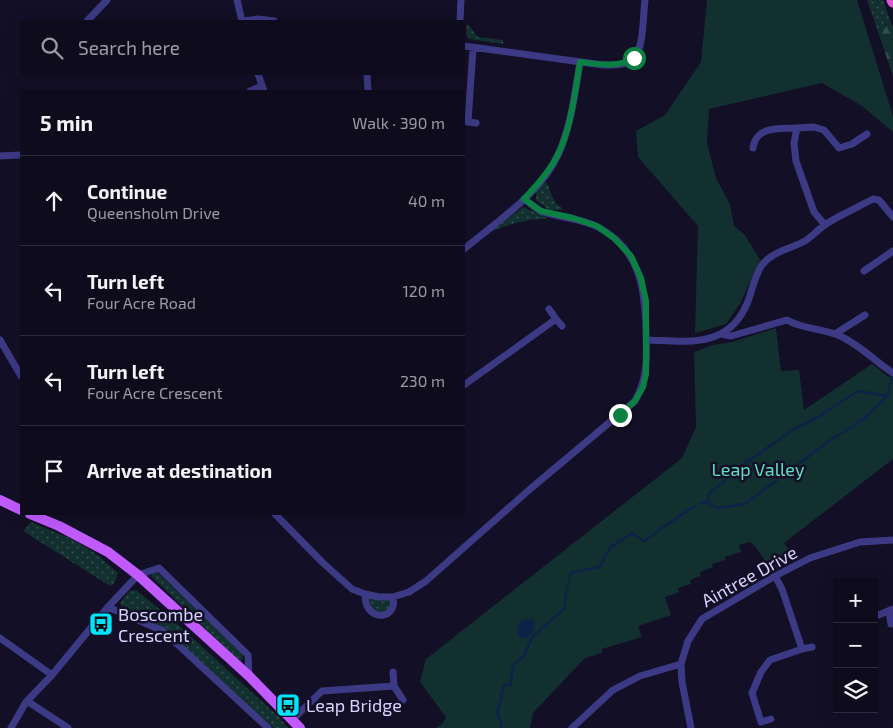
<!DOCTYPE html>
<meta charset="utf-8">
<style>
:root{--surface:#0e0b1c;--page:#171425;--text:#f1f3f6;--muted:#9b9ba3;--line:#2e2b3b}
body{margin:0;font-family:"Exo 2",sans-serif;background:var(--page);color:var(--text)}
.controls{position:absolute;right:15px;bottom:15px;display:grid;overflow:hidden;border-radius:0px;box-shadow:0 5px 20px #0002}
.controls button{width:45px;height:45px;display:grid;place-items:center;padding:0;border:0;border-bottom:1px solid var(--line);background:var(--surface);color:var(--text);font:25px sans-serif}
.stop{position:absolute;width:15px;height:15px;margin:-11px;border:4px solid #0b8043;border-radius:50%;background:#fff}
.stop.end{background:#0b8043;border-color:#fff;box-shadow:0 1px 5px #0008}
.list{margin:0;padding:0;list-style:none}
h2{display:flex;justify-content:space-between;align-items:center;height:65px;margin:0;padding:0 20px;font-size:21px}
h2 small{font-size:16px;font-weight:400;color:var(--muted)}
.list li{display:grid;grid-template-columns:32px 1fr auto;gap:15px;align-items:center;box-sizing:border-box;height:90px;padding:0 20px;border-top:1px solid var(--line)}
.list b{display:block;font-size:19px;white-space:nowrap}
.list p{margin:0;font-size:16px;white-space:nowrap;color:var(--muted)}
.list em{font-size:16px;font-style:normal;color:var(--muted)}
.icon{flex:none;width:28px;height:28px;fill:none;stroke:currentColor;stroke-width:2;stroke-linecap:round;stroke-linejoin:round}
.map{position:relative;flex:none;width:893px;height:728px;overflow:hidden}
.search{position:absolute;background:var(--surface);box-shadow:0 5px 20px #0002;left:20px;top:20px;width:445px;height:55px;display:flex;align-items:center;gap:12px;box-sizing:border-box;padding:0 18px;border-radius:0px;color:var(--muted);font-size:19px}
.panel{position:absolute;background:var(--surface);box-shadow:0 5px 20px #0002;left:20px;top:90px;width:445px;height:425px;border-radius:0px}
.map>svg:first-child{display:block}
.grass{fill:url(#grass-dots)}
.forest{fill:url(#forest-firs)}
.park{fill:#12302f}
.water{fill:#0c2248}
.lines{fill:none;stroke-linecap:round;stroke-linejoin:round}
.stream{stroke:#0c2248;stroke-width:2.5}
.minor{stroke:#3d3a85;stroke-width:7}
.primary{stroke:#c25bff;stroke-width:10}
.trunk{stroke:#e055d1;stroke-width:11}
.route{stroke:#0b8043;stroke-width:6}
.labels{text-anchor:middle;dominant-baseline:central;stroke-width:5;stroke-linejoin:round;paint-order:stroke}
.park-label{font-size:18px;fill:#5fe0c0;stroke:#130f26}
.street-label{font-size:18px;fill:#d9d4ff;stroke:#130f26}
.poi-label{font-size:18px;fill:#d9d4ff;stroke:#130f26;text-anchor:start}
</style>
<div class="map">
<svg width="893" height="728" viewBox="0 0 893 728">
<defs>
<pattern id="grass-dots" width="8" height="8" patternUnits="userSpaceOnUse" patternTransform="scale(1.25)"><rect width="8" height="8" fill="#12302f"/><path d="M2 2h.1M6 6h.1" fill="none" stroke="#344d4e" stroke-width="1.8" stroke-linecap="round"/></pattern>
<pattern id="forest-firs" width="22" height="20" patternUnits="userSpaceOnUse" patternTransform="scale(1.25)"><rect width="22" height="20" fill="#12302f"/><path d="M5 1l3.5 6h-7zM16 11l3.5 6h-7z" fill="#344d4e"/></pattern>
</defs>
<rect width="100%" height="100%" fill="#130f26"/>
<!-- grass -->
<path class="grass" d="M867,0H883L891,23L877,29Z
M467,23L478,37L503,40V44L469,39L466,34Z
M544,182L548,184C551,194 553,202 562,208V210H549L536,200V190Z
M523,207L546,217L547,219C527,218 509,225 492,231Z
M31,522L74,540L98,555L118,573L114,583L110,586L23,531Z
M157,572L242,652L243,658L240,663L151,576L153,573Z
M136,590L175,622L280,718L288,728H273L164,630L125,612L120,603L129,591Z
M367,596L392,598L387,613L372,612Z"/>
<!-- forest -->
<path class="forest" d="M891,23L893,27V76L877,29Z"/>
<!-- park -->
<path class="park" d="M707,0H857L893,116V132L862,106L822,83L709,109L707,143L716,178L730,204L734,226L745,235L760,260L741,302L726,324L695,333L698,226L638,157L636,131L665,115L701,62Z
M776,328L781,371L799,370L804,410L872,364L893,380V459L784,543L796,558L772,571C763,561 761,550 750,542L739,545L741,552L725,557V560L712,564L713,567L700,572L701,576L690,580L691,584L678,588L679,592L665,597L671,615L638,626L642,637L602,649V653L585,658L533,713L530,728H436L442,724L446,717L420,682L426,659L682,458L696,427L694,352L713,345L732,342Z"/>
<!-- water -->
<path class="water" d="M533,619L535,627L532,633L526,638L518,636L517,628L522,620Z"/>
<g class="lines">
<!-- stream -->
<path class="stream" d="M707,502L710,492L724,482L735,470L796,428L813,420L858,391L886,396
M701,503L707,502L717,508L745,504L829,441L864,419L887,396L893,375
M501,728L502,725L497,713C500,705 501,695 504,686L511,684L513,665L524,656L532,637L564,609L566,592L571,573L599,567L611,547L632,533L644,541L681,515L696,506"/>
<!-- minor -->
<path class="minor" d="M237,0L242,21
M87,21L107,0
M244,21L258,19L274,21
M460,21L461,0
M464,46L603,65C613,65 626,66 634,58C644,48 643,14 645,0
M473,48L468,122L476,123
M258,74L264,91
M367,74L368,91
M250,91L262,86
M753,148C756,125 780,129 797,128
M0,156L21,155
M825,225L814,212L796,161L794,143L797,128L814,127L824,130L839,148L852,144L867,134
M464,249C495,223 541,193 558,155C571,126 575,93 580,62
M864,271L893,251
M556,319L562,326
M721,334L731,336L787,320C804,330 825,328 842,337C861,346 876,362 893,373
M835,334L865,315
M0,340L21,376
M647,340C684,341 725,349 745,308C752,295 753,278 762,265C773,251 790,249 805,241C813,236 818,229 826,224C840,215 858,207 873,199L879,200L893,217
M464,385L556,319L549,309
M275,514L322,562L352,589L365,594L379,597H393L409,592L426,581L529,490L635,401C648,377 647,358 646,331C645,288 640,249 598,227C580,218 561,218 543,212C536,209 530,203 524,199
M775,576L782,589L802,649L812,647
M365,594C364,623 398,621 393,597
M108,607L163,631L268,728
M889,612L891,624
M876,616L893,609
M0,638L52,675
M393,672L394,686
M27,701L68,728
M771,719L761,722L752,693L761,672L770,660L802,649
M292,720L322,691L394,686L403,700
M11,728L26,702L52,675L108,607L138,575L159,568L248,655L249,676
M572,728L613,690L640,676L681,664
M691,728L682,682L681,664L688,641L702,619L775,576L810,558L860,542L893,540"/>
<!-- primary -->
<path class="primary" d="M0,500L21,510
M30,514L59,526L108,552L138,575L249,676L300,728"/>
<!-- trunk -->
<path class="trunk" d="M892,0L893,2"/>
</g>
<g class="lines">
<!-- route -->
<path class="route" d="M620,415L635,401L643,387L646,374V301L641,278L631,256L614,238L597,226L573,218L541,211L524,199C536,186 549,172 557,156C571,130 575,91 580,62C599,64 617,68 634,58"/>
</g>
<!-- icons -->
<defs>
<g id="bus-square" transform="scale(1.25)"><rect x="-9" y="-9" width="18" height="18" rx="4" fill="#00e5ff" stroke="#130f26"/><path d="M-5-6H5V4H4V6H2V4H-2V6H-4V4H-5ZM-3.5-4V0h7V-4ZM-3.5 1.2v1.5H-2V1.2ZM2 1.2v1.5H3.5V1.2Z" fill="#111"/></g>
</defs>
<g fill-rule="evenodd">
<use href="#bus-square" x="101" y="624"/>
<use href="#bus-square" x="288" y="705"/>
</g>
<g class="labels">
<!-- park labels -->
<g class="park-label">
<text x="758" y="469">Leap Valley</text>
</g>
<!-- street labels -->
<g class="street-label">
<text transform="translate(749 576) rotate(-29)">Aintree Drive</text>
</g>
<!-- poi labels -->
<g class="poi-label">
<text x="118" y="614">Boscombe<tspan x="118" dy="21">Crescent</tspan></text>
<text x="306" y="705">Leap Bridge</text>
</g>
</g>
</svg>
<div class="controls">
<button>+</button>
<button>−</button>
<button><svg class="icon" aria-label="layers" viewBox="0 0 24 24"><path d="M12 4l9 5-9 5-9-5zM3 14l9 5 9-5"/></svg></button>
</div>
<div class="stop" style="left:634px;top:58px"></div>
<div class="stop end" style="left:620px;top:415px"></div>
<div class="search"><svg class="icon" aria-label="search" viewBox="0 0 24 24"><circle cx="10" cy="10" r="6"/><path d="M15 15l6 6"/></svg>Search here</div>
<section class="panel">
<h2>5 min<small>Walk · 390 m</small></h2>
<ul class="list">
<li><svg class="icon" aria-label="ahead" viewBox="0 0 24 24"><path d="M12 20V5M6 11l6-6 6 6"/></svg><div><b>Continue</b><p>Queensholm Drive</p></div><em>40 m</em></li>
<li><svg class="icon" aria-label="left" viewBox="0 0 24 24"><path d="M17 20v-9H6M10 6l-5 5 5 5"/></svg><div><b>Turn left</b><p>Four Acre Road</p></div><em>120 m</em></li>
<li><svg class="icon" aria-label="left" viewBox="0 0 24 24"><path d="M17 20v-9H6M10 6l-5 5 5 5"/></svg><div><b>Turn left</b><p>Four Acre Crescent</p></div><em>230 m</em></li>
<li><svg class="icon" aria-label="arrive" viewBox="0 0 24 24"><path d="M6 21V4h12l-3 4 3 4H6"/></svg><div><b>Arrive at destination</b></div></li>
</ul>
</section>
</div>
